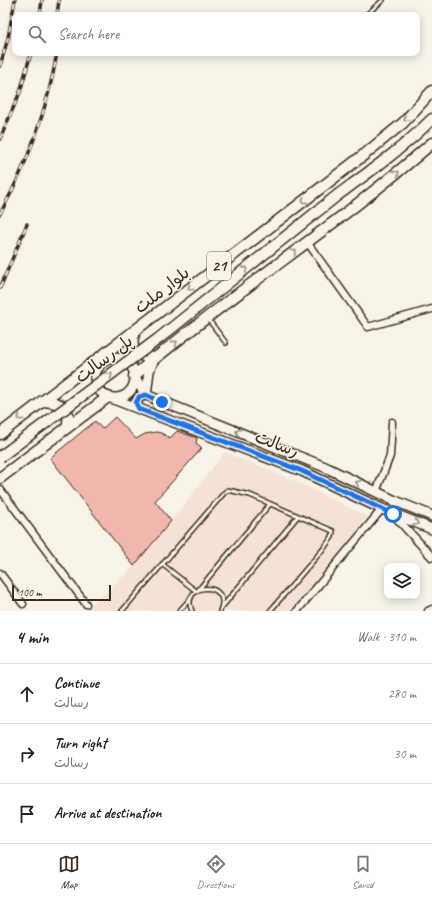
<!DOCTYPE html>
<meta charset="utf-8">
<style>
:root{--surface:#fff;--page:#f2f2f2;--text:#222;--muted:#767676;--line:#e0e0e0;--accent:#3b2a1e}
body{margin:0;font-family:Caveat,"Playpen Sans Arabic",sans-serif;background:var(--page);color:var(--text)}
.controls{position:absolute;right:12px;bottom:12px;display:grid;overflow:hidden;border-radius:8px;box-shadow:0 2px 10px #0003}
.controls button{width:36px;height:36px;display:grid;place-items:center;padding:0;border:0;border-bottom:1px solid var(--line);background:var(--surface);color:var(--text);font:20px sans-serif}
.scale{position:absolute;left:12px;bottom:10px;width:99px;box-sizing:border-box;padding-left:4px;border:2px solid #3b2a1e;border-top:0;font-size:11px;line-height:14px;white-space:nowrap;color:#3b2a1e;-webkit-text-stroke:3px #f7f3e8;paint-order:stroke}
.stop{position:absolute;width:12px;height:12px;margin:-9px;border:3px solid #1a73e8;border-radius:50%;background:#fff}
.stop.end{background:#1a73e8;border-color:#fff;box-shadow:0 1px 4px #0008}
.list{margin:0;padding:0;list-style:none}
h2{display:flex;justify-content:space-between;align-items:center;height:52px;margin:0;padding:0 16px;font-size:17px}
h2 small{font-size:13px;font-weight:400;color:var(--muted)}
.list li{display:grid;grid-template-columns:26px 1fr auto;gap:12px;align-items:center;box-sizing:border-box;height:60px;padding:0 16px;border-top:1px solid var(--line)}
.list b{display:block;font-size:15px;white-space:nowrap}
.list p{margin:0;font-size:13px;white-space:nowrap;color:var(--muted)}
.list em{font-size:13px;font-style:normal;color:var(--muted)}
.icon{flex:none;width:22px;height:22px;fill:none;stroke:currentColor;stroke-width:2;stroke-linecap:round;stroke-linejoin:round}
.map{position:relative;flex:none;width:432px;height:611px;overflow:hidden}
.search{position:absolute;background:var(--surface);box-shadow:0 2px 10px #0003;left:12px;right:12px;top:12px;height:44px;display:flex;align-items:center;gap:10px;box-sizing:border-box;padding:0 14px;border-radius:8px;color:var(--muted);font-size:15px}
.sheet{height:232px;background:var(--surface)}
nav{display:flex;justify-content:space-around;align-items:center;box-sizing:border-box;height:56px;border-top:1px solid var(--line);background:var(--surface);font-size:11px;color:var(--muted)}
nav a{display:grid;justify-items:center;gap:2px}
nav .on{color:var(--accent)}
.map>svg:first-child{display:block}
.built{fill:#f5e1d6}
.building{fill:#f1b7ac;stroke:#3b2a1e}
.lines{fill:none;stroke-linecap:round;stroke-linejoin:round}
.service-casing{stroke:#3b2a1e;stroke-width:6}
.minor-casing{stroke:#3b2a1e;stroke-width:9}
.tertiary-casing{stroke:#3b2a1e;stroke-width:10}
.primary-casing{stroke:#3b2a1e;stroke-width:12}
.trunk-casing{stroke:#3b2a1e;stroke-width:13}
.service{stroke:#f7f3e8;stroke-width:3}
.minor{stroke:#f7f3e8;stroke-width:6}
.tertiary{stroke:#f7f3e8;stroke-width:7}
.primary{stroke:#f7f3e8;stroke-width:9}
.trunk{stroke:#f7f3e8;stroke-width:10}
.rail-casing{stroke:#3b2a1e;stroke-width:3.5}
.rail{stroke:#f7f3e8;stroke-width:2;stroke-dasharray:6;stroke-linecap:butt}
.trunk-bridge-casing{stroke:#3b2a1e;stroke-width:13;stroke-linecap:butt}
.trunk-bridge{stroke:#f7f3e8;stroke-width:10}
.oneway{stroke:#998e83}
.route{stroke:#1a73e8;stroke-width:5}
.labels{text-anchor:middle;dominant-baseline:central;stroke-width:3;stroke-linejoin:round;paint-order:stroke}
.shield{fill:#f7f3e8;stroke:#73665b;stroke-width:1}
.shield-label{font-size:16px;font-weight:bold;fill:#3b2a1e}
.street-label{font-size:17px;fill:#3b2a1e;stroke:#f7f3e8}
</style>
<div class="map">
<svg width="432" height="611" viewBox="0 0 432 611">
<rect width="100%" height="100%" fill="#f7f3e8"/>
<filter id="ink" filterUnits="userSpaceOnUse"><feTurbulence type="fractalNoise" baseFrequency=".025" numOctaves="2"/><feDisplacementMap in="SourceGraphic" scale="8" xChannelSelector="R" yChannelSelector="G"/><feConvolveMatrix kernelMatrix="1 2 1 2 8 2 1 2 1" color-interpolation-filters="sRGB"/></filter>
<g filter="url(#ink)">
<!-- built -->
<path class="built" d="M225,452L295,481L368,517L293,611H85L140,561Z"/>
<!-- building -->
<path class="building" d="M115,417L136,439L145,434L156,432L161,433L170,438L177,431L197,438L196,443L202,448L155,501L171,521L134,566L50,458L95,421L102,429Z"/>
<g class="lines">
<!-- service casing -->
<g class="service-casing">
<path id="service" d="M366,15L383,0
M208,319L226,343
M162,564L196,591
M199,589L270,504
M222,607L298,516
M122,611L225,492L228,490L250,495L333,531L332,537L324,548L270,611
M179,611L191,598
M192,611C179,582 233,580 220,611"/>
</g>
<!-- minor casing -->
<g class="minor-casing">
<path id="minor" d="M307,242L368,327L432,309
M0,489L86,604
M376,492L390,456L392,422
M0,573L23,604
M297,611L382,509
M428,611L432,609"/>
</g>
<!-- tertiary casing -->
<g class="tertiary-casing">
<path id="tertiary" d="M393,514L432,557"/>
</g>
<!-- primary casing -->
<g class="primary-casing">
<path id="primary" d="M95 378a20 20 0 1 1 40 0a20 20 0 1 1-40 0Z
M134,376L146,395L325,467L393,500L432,516
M108,397L302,471L382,509L432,529
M139,409L136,403L139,397L146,395L149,371L154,359"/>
</g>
<!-- trunk casing -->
<g class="trunk-casing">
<path id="trunk" d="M339,194C372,170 403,148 432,119
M135,331C132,340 131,345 136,353L146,357L155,358
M134,376C230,294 337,226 432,143
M42,401C59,402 73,407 67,427
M0,434L365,154L403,123L432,91
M0,478L108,397"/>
</g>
<!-- service -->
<use href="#service" class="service"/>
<!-- minor -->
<use href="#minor" class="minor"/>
<!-- tertiary -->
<use href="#tertiary" class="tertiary"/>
<!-- primary -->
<use href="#primary" class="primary"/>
<!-- trunk -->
<use href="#trunk" class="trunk"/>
<!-- rail casing -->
<g class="rail-casing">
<path id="rail" d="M40,15L42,0
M57,15L59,0
M0,66L8,38L15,0
M0,139L20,92L31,53
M0,214C28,163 47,111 57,53
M0,288L27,224"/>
</g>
<!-- rail -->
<use href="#rail" class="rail"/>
<!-- trunk-bridge casing -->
<g class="trunk-bridge-casing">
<path id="trunk-bridge" d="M0,457L158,339L339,194"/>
</g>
<!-- trunk-bridge -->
<use href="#trunk-bridge" class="trunk-bridge"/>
</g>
<!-- one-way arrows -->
<defs><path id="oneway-chevron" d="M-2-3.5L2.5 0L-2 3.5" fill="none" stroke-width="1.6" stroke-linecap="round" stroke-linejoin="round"/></defs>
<g class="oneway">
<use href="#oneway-chevron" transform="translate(406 119) rotate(135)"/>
<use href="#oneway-chevron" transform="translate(397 173) rotate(-38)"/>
<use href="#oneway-chevron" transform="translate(304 201) rotate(143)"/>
<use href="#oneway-chevron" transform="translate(294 252) rotate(-36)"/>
<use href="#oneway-chevron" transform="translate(245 269) rotate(-40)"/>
<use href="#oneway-chevron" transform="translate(190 288) rotate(143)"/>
<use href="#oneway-chevron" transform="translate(175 343) rotate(-37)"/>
<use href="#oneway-chevron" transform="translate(110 375) rotate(-37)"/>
<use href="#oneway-chevron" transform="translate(20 418) rotate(142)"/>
<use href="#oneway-chevron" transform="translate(238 432) rotate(-158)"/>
<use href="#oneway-chevron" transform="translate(358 483) rotate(-154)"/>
<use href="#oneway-chevron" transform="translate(416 523) rotate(23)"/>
</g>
</g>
<g class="lines" filter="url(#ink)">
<!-- route -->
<path class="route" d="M162,402L146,395L139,397L136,403L139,409L302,471L393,514"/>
</g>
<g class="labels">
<!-- shield labels -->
<rect class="shield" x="207" y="252" width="24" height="28" rx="3"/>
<g class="shield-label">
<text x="219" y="266">21</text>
</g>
<!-- street labels -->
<g class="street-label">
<text transform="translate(162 290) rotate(-38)">بلوار ملت</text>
<text transform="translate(104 359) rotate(-37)">پل رسالت</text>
<text transform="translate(277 444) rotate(21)">رسالت</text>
</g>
</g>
</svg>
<div class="controls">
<button><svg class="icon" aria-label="layers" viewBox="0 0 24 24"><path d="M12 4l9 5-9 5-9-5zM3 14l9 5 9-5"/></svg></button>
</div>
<div class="scale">100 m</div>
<div class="stop" style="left:393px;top:514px"></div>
<div class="stop end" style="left:162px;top:402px"></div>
<div class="search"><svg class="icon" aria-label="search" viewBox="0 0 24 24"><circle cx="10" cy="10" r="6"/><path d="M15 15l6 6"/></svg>Search here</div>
</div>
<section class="sheet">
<h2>4 min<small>Walk · 310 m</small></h2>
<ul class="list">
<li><svg class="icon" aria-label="ahead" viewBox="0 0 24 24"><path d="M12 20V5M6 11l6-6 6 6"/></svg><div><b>Continue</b><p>رسالت</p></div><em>280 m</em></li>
<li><svg class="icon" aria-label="right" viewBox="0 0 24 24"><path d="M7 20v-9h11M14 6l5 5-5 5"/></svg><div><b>Turn right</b><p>رسالت</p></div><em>30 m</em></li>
<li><svg class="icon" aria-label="arrive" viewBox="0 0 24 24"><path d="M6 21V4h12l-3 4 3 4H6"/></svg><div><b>Arrive at destination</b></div></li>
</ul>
</section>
<nav>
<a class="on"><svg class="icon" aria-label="map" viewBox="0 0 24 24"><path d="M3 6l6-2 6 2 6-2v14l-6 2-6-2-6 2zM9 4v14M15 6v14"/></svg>Map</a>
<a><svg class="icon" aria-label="directions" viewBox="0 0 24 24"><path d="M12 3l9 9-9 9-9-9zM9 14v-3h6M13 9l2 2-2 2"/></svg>Directions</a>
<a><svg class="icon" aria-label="saved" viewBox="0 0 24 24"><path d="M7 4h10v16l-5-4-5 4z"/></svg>Saved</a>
</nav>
